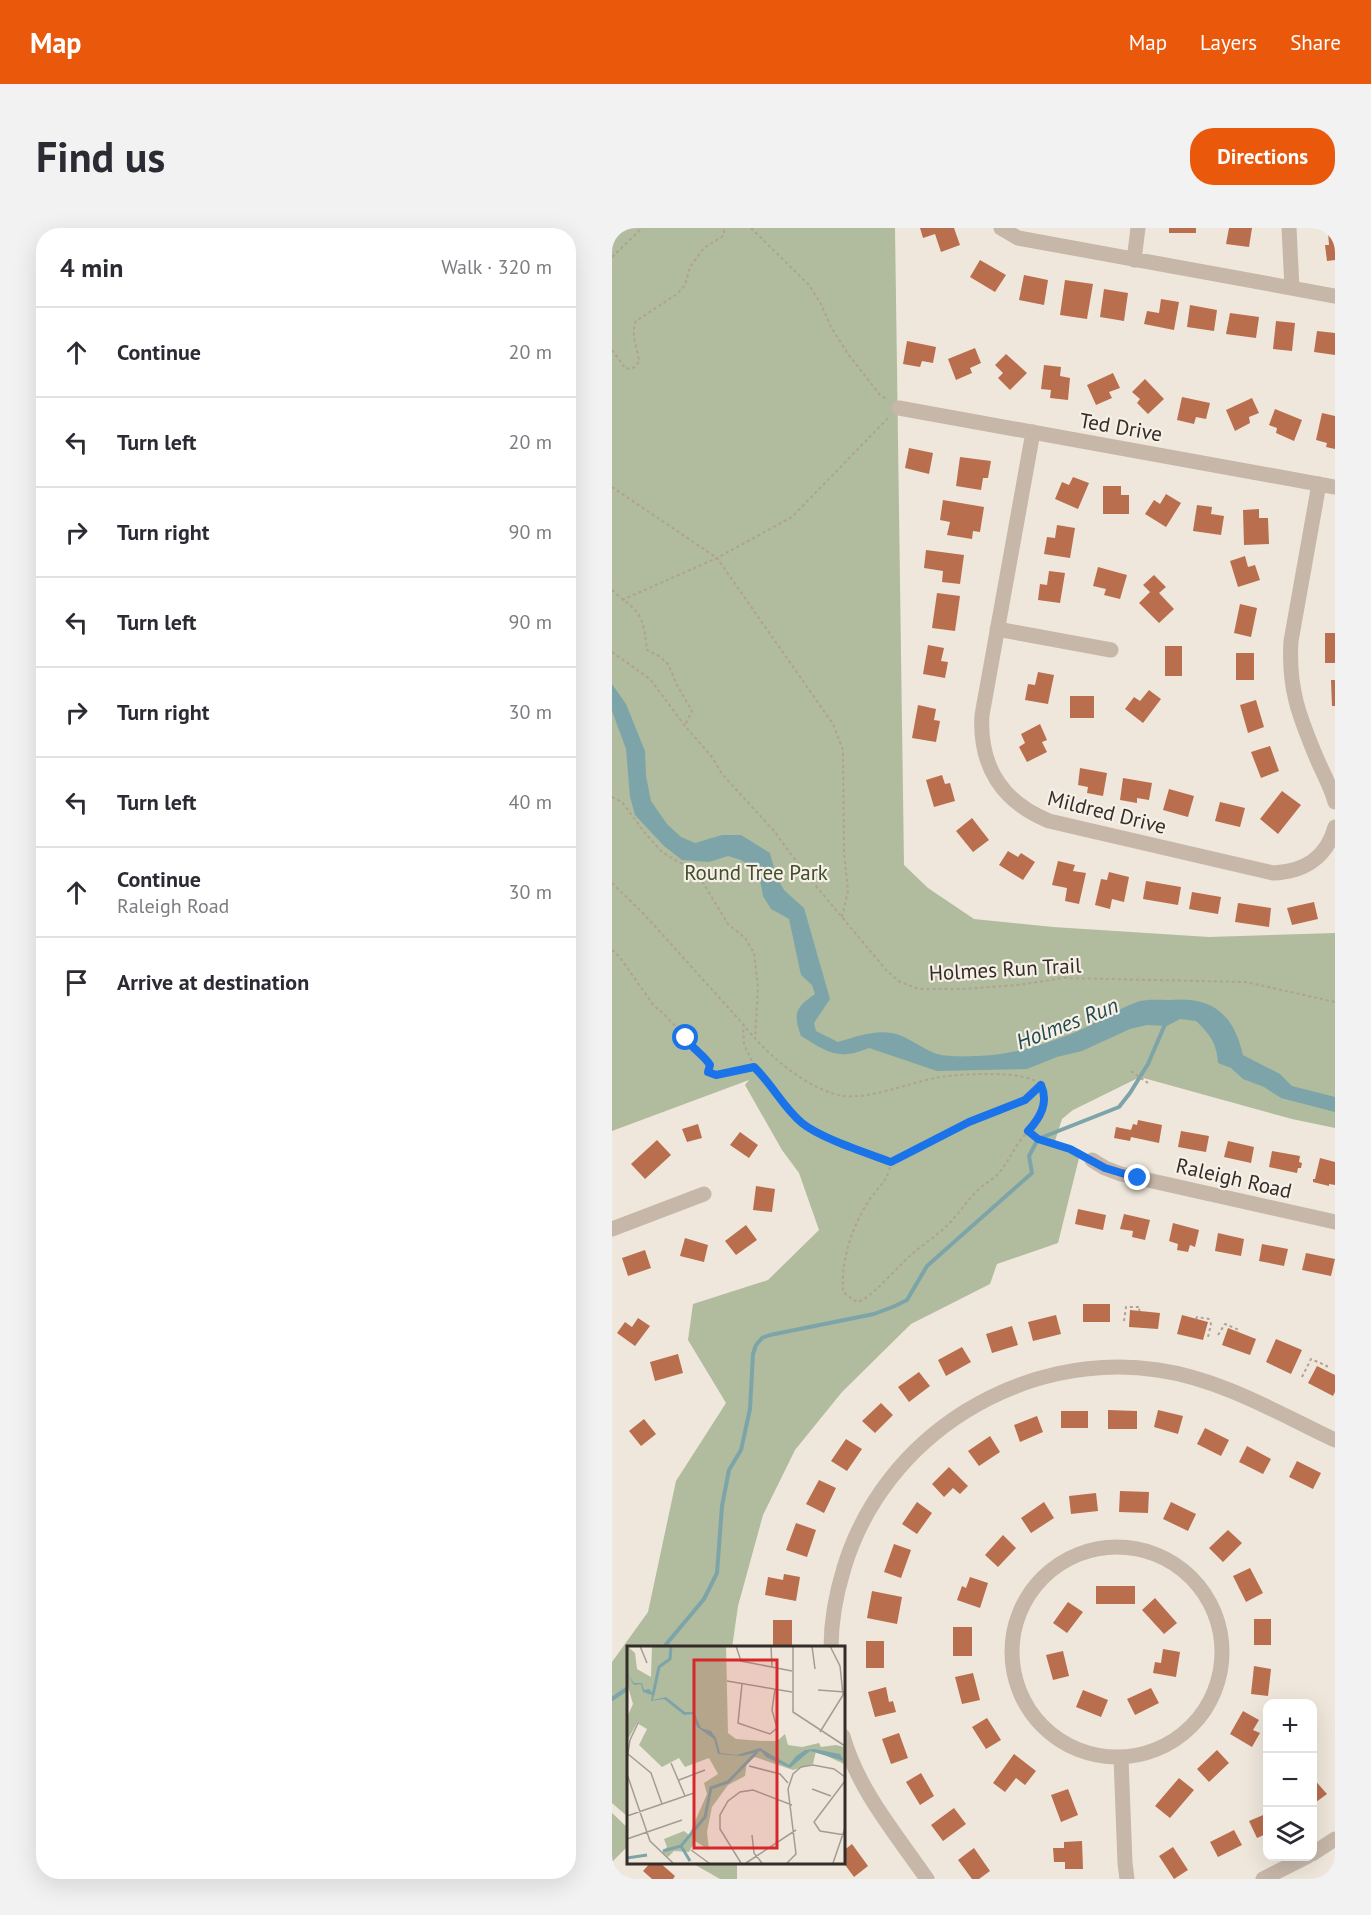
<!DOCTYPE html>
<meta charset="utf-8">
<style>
:root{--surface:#fff;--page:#f2f2f3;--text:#2b2b33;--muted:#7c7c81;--line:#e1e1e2;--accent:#ea580c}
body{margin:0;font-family:"PT Sans",sans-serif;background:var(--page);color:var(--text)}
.controls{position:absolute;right:18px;bottom:18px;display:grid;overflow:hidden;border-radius:12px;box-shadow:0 6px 24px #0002}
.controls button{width:54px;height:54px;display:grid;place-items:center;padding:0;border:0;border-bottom:2px solid var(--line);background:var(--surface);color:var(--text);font:30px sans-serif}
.stop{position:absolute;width:18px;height:18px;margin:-14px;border:4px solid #1a73e8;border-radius:50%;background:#fff}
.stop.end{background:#1a73e8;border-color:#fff;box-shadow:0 2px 6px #0008}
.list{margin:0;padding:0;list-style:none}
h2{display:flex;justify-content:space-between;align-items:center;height:78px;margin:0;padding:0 24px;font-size:26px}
h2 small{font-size:20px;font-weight:400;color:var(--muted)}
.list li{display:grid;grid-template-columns:39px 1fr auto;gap:18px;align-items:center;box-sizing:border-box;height:90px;padding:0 24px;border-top:2px solid var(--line)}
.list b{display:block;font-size:22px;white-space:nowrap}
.list p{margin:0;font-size:20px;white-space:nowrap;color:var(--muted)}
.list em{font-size:20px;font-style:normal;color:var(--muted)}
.icon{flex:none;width:33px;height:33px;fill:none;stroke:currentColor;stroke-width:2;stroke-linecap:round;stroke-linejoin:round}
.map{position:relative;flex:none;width:723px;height:1651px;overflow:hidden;border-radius:24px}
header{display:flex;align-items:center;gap:36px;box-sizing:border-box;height:84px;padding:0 30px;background:var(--accent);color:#fff}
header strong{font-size:28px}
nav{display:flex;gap:33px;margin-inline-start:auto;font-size:21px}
.intro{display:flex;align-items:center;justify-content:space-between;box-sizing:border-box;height:144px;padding:0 36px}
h1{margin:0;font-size:42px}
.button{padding:15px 27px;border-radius:24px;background:var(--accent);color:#fff;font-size:21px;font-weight:700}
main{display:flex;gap:36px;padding:0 36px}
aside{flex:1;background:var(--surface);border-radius:24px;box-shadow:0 6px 24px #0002}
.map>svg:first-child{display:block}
.green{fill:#b0bc9d}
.water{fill:#7da5a9}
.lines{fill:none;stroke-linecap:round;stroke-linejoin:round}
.stream{stroke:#7da5a9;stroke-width:4}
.building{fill:#b96e4e}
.path{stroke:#b1a193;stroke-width:2;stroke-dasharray:3 3;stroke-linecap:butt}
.minor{stroke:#c6b7a8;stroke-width:15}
.route{stroke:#1a73e8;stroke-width:8}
.labels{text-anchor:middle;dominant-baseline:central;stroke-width:4.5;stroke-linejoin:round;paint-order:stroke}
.street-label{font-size:21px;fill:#332c28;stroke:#f7f0e7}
.park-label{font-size:21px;fill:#414f2e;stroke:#f7f0e7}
.water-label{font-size:22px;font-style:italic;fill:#224b50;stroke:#f7f0e7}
.inset-river{fill:none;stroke:#7da5a9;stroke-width:3}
.inset-road{fill:none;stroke:#a49c93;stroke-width:1.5}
.view{fill:#d62828;fill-opacity:0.15;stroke:#d62828;stroke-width:3}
.inset-edge{fill:none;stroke:#332c28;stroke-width:3}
</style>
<header>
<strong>Map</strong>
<nav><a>Map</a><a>Layers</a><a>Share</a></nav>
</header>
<div class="intro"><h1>Find us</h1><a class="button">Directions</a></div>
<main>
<aside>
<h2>4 min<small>Walk · 320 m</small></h2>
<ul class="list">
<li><svg class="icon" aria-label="ahead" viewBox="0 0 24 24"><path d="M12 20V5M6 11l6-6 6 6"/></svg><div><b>Continue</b></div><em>20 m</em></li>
<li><svg class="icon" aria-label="left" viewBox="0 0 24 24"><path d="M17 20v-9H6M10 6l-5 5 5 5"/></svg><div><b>Turn left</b></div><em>20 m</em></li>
<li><svg class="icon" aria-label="right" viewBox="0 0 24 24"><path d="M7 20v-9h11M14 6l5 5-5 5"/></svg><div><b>Turn right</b></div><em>90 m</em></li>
<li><svg class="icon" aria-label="left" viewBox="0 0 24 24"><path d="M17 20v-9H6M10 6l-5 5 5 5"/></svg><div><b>Turn left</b></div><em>90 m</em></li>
<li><svg class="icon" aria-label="right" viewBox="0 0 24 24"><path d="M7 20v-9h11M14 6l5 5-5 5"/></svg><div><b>Turn right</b></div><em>30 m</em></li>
<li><svg class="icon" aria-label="left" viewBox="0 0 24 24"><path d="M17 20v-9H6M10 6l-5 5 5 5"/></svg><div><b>Turn left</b></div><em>40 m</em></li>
<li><svg class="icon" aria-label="ahead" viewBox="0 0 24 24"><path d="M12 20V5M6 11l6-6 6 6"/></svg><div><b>Continue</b><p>Raleigh Road</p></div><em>30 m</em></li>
<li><svg class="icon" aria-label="arrive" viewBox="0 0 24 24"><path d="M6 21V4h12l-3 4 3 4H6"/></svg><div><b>Arrive at destination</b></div></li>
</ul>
</aside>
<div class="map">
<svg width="723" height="1651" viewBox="0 0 723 1651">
<rect width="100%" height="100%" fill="#efe7db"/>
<!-- green -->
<path class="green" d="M0,0H283L292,637L316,660L362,691L441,699L597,709L723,705V900L680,891L528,849L461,882L450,891L442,916L469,922L446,1015L385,1036L378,1056L299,1096L230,1164L183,1222L151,1287L126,1378L120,1420H16V1589L0,1575V1434L36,1384L64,1253L114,1175L76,1112L81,1076L156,1052L207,1002L187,945L170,922L133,857L137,852L0,903Z
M0,1585L16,1600V1618L0,1634Z
M80,1635H125V1651H108Z"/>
<!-- water -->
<path class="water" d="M0,456L14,476L33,523L34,548L39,573L55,596L69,609L83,615L110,607H129L158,625L164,648L172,662L192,680L218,771L202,795L204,803L226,814C244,809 261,802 280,805C296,808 310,821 325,826C339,830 366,828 380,827C408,824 433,816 459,806C482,797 501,783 525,774C534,771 546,772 556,772C599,768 621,784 631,827L668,846L680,858L723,869V884L669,870L652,859L631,851L619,840L606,835C605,816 598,806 584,793L568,791L555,798L535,797L518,801L470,823L445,829L415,841L325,843L257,820C226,833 215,824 189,808C181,785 183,780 203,766L200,757L189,747L177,691L159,681L151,668L148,652L142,640L129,632L116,628L97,634L70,632L52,618L23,587L18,569L14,521L0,483Z"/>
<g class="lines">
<!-- stream -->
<path class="stream" d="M51,1420L92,1371L105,1345L110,1278L117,1242L129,1222L138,1181L141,1126L144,1117L150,1110L158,1107L262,1086L283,1078L295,1072L315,1038L420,945L417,928L426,911L507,879L518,865L536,836L554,794
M0,1471L16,1460"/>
</g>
<!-- building -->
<path class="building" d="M308,0H342L348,17L329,24L323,6L311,10Z
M557,0H584V5H557Z
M617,0H640L637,19L614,16Z
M723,3V32L715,33L713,17H717L716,4Z
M368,32L394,47L383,64L358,49Z
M412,47L436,52L432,77L407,72Z
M453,52L481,56L475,91L448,87Z
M492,61L516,65L512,93L488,89Z
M549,71L567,74L562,102L532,96L535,83L547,85Z
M578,77L605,82L602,103L575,99Z
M618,85L647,89L644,110L614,106Z
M664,93L683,95L680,123L661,121Z
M705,103L723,105V127L702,124Z
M295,113L324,119L321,135L310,133L308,139L291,136Z
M363,120L369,135L358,140L360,145L344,152L336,131Z
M394,126L415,145L398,162L386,150L391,145L383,137Z
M432,137L449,139L448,148L458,150L456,172L438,170L439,162L429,161Z
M501,145L508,160L497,164L500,170L484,177L475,157Z
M533,151L552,171L536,186L525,175L528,171L520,164Z
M570,169L598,175L594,191L584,189L582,196L565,192Z
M640,170L647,185L637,189L638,195L623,203L614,182Z
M663,181L690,192L682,213L664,205L665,200L657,197Z
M710,185L723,188V221L714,219L715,215L704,212Z
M297,220L321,225L317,246L293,240Z
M348,229L379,233L376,250H371L369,262L344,258Z
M461,249L477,255L466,281L443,271L450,254L457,257Z
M491,258H509V267H517V286H491Z
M554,266L569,275L554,299L533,286L542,272L548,276Z
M331,272L372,279L368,304L361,303L360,311L335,307L338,294L328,292Z
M585,277L600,279L599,286L612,288L609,307L581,303Z
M647,281V290H656L657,316L632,317L631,282Z
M445,297L463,300L458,330L432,326L435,309L443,310Z
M314,322L352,327L348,356L330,354L331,343L312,340Z
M633,328L636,339L643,337L648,352L626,359L618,333Z
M486,339L515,347L508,371L492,367L494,361L481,358Z
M437,343L453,345L448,375L426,372L428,356L435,357Z
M542,347L554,359L547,365L562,381L547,395L527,375L538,364L531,357Z
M325,365L348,368L343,403L320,400Z
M628,376L645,380L639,409L622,405Z
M713,405H723V435H713Z
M316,417L332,420L329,433L336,434L333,450L311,446Z
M553,418H570V448H553Z
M624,425H642V452H624Z
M426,444L442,447L436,476L413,472L416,456L423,457Z
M719,452H723V478H720Z
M537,462L549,471L531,495L513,481L522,469L528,473Z
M458,468H482V490H458Z
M644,472L652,499L636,505L628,477Z
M306,477L324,481L322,492L328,493L324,514L300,510Z
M428,496L435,512L430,514L435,524L415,534L407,519L413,515L409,506Z
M658,518L667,543L649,550L639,524Z
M468,540L495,545L491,568L475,565L476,559L466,557Z
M330,547L333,556L338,555L343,573L322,579L314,552Z
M511,550L540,555L537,572L525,570V575L508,572Z
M557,561L582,568L576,589L551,582Z
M670,563L689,577L666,606L648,591Z
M608,574L633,580L628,599L603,593Z
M360,590L377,612L361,624L344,603Z
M396,623L406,629L409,625L423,634L411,652L387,637Z
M446,633L463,637L461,643L474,645L467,676L453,673L455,660L440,657Z
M497,644L517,649L512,674L500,671L498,681L483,677L489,651L495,652Z
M534,653L569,659L566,677L531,671Z
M580,664L609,669L606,686L577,681Z
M702,674L706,691L680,697L675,680Z
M626,675L659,680L657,699L623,694Z
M526,892L550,897L547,915L519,909L518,913L502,910L504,899L519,902L521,896L525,897Z
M86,896L90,910L75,914L70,901Z
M569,903L597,908L594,924L566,919Z
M128,904L146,917L137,930L118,917Z
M45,912L59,927L33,951L19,936Z
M616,913L642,919L639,935L612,929Z
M660,923L688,928L687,934L690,935L689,940H686L685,945L657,939Z
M708,930L723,934V957L717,956V958L701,954V951H703Z
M144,958L163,961L160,984L141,982Z
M466,981L494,987L491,1002L463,996Z
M512,986L538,992L533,1012L520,1009L521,1003L508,1001Z
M561,995L587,1002L583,1019L578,1017L576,1024L565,1022L566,1016L557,1013Z
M134,997L145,1012L124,1027L113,1013Z
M606,1005L632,1011L629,1028L603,1023Z
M73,1010L96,1017L92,1034L68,1028Z
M650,1016L676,1021L672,1038L647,1033Z
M33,1022L39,1040L16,1048L10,1030Z
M694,1025L723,1031L719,1048L690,1042Z
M471,1076H498V1094H471Z
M518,1082L548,1085L546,1101L517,1099Z
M444,1087L449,1106L421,1113L416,1094Z
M570,1087L596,1094L591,1112L565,1106Z
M26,1090L38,1098L23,1118L5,1105L13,1094L20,1099Z
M400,1098L406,1117L380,1125L374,1106Z
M616,1100L644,1111L638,1127L610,1117Z
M664,1111L690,1122L679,1146L654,1134Z
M350,1119L359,1134L334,1148L326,1132Z
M66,1126L71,1145L43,1153L38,1134Z
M705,1138L723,1147V1164L721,1168L696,1155Z
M307,1144L318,1158L297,1174L286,1159Z
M269,1175L281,1187L263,1205L250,1193Z
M496,1182L525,1183V1201H496Z
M546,1182L571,1188L566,1206L542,1199Z
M449,1183H476V1200H449Z
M425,1188L431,1204L408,1214L402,1197Z
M32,1191L44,1206L29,1218L17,1203Z
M593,1200L617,1212L609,1228L585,1216Z
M378,1208L388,1224L367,1238L356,1223Z
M234,1211L250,1221L235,1243L219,1233Z
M635,1218L659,1231L651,1246L627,1234Z
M685,1233L709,1245L701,1261L677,1249Z
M337,1239L356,1258L348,1266L341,1260L332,1269L320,1256Z
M207,1252L224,1260L212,1285L194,1276Z
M508,1263L537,1264L536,1285L507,1284Z
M484,1265L486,1283L459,1286L457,1268Z
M305,1274L320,1285L305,1306L290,1296Z
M432,1274L442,1290L419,1305L409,1290Z
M559,1274L584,1286L576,1303L551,1291Z
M184,1295L204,1302L195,1329L174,1322Z
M616,1302L630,1315L611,1334L597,1320Z
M391,1307L404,1320L386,1339L373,1327Z
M282,1316L299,1322L289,1350L272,1344Z
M638,1340L651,1365L634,1374L621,1348Z
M172,1346L188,1349L184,1373L153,1367L156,1349L171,1352Z
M358,1349L376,1355L368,1380L345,1372L350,1358L354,1360Z
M484,1358H523V1376H484Z
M260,1363L290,1369L285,1396L255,1390Z
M543,1370L565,1395L552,1406L530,1382Z
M456,1374L471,1384L455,1405L441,1395Z
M642,1391H659V1417H642Z
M161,1392H180V1420H161Z
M341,1399H360V1428H341Z
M254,1413H272V1440H254Z
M551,1421L568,1424L564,1449L541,1445L543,1434L549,1435Z
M451,1423L457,1448L441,1452L434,1427Z
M642,1438L659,1441L656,1468L639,1466Z
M361,1445L368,1472L350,1476L343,1449Z
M274,1459L277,1474L281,1473L284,1484L263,1489L256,1464Z
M539,1460L547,1475L523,1487L515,1471Z
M471,1462L496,1472L489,1489L464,1479Z
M631,1483L647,1492L641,1502L648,1505L640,1519L618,1506Z
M375,1490L389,1512L374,1521L360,1499Z
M287,1505L296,1530L279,1536L270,1511Z
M605,1522L617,1535L597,1554L585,1541Z
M402,1526L424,1543L413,1557L404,1550L393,1564L381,1555Z
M309,1545L322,1568L308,1577L294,1554Z
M700,1549L715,1566L700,1577Z
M567,1550L582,1562L558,1590L543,1578Z
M456,1561L466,1587L449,1594L439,1567Z
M342,1580L354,1596L331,1613L319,1597Z
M656,1585V1605L645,1610L637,1593Z
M622,1602L630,1617L606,1629L598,1614Z
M470,1613L471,1641H453V1634H442L441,1620H452V1614Z
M240,1616L256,1638L242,1649L231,1634V1623Z
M561,1619L576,1642L562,1651L547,1628Z
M362,1620L378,1643L367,1651H360L346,1632Z
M39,1634H47L63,1648L61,1651H40L31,1643Z"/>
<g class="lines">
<!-- path -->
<path class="path" d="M139,0L197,57L209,76L219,99L236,126L268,167L276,172
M0,29L30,0
M0,122L13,140L20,141L27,134C26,121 18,106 24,93L65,66L73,57L78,39L92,20L111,8L113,0
M0,259L105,330L221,496L231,522L232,625L236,663L230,689
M0,362C7,369 16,374 22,381C33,392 33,408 35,422L47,428L56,436L66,459L80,483L73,497
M10,372L105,330L180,289L278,188
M0,424L38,451L73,498L100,529L110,546L162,603L193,645L275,743L288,754L307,761H351L406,757L452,750L634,754L723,774
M0,569L10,574L33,605L50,624L85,645L116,696L133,710L142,725L146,759L143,811
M0,655L31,685L131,796C152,824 197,864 233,868C263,871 305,851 336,848C356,846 415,842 429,857C432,861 431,867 431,871C432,890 418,899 408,913C400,924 395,936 385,947C379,953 370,957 364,964C351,977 342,993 328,1004C318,1012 308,1019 299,1027C287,1037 258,1072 245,1074L231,1064C229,1031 240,998 258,971C269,955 275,955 279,934L221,912L191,896L172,876L154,851L143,839L132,817L131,796
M0,722L7,728L42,778L50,784L66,801L78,817L92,828L98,837L96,844L104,847L143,839
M519,843L536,855
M417,904L426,911L469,927
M279,934L357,894L413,872L429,857
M584,1091L585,1089L597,1091L599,1096L596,1109
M512,1093L514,1079H528L527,1083
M606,1107L613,1096L627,1102L626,1104
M690,1149L699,1131L715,1138L713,1142"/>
<!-- minor -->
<path class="minor" d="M389,0L406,10L723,68
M677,0L680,60
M522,32L526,0
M287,180L723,259
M421,204L370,487C367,538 390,574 437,593L661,645C692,644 715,629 723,599
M707,256L679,413C676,460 687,488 705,531C711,545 719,559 723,574
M385,401L499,422
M480,932L493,940L509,946L723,994
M0,1001L92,966
M400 1424a105 105 0 1 1 210 0a105 105 0 1 1-210 0Z
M219,1420C219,1393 224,1366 232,1340C272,1207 410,1122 546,1142C609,1151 666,1185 723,1212
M231,1508C246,1562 284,1606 315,1651
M509,1530L513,1635L515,1651
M700,1626L723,1611
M651,1651L696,1628"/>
</g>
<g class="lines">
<!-- route -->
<path class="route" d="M74,810C80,821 91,826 98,837L96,844L104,847L142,839C160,856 171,879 190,895C208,910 255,925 279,934L357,894L413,872L429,857C437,875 428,890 416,903L426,911L458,921L493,940L526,950"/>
</g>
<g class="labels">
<!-- street labels -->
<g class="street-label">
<text transform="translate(509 199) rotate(10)">Ted Drive</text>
<text transform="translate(495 584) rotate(14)">Mildred Drive</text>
<text transform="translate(393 741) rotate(-3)">Holmes Run Trail</text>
<text transform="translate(622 950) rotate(13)">Raleigh Road</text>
</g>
<!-- park labels -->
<g class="park-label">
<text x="144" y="644">Round Tree Park</text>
</g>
<!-- water labels -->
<g class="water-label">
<text transform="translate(455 795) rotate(-21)">Holmes Run</text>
</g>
</g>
<!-- overview -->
<g transform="translate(15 1418)">
<rect width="218" height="218" fill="#efe7db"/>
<path d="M0,0L8,7L10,23L24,31L25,0H99L101,87L109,93L135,95H150L158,88L161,99L175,101L192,97L194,101L209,99L217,101V118L189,105L186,118L166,124L128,111L120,115L118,130L101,139L85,161L80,186L82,204L68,195L62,206L47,205L41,211L35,206L40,201L37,193L57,185L62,189L80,148L77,137L91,128L82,112L58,121L52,112L35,121L12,99L20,83L10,77L0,95V71L6,58L0,37Z" fill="#b0bc9d"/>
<path d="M0,28L7,37H15L17,44L22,43L27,49L26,54L39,51L58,66H67L74,82L84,85L89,92L93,107L110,109L133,102L162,119L169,110L178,104L187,103L213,108L217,115L183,105L163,122L139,111L134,105L115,110L91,108L87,93L70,81L66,68L57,69L37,53L24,55L25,49L16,46L14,38L7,39Z" fill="#7da5a9"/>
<path class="inset-river" d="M26,49L32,21L43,13L44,0M36,205L54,200M0,212L20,209M63,215L54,200L78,171L84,142L101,136L130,106"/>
<path class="inset-road" d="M13,0L20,17M109,0L114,15L165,25M144,0L145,21M166,0V66L218,100M185,0L188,23M100,35L165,46M115,38L111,77L143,88L150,82L145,64L148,43M191,44L218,46M193,86L216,49L213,20L203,0M1,108L24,127L35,158M0,113L3,94L11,77M44,117L58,150M122,120L153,128L161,137M0,128L23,195L46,217M52,134L78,124M218,135L187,176L193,185L218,189M185,143L204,150M0,170L67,147M125,189L127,207L135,217M0,193L55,174M64,204L82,217M114,217L93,183V169L101,155L113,146L126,144L165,159M119,217L169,184M160,217L169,208L161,143L166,128L174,121L186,119L207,123L218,131M206,217L218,182"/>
<path class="view" d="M67,14H150V202H67Z"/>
<rect width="218" height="218" class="inset-edge"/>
</g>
</svg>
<div class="controls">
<button>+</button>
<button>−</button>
<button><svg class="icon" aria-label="layers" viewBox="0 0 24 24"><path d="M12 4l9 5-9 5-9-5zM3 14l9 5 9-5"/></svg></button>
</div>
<div class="stop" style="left:74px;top:810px"></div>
<div class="stop end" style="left:526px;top:950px"></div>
</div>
</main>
